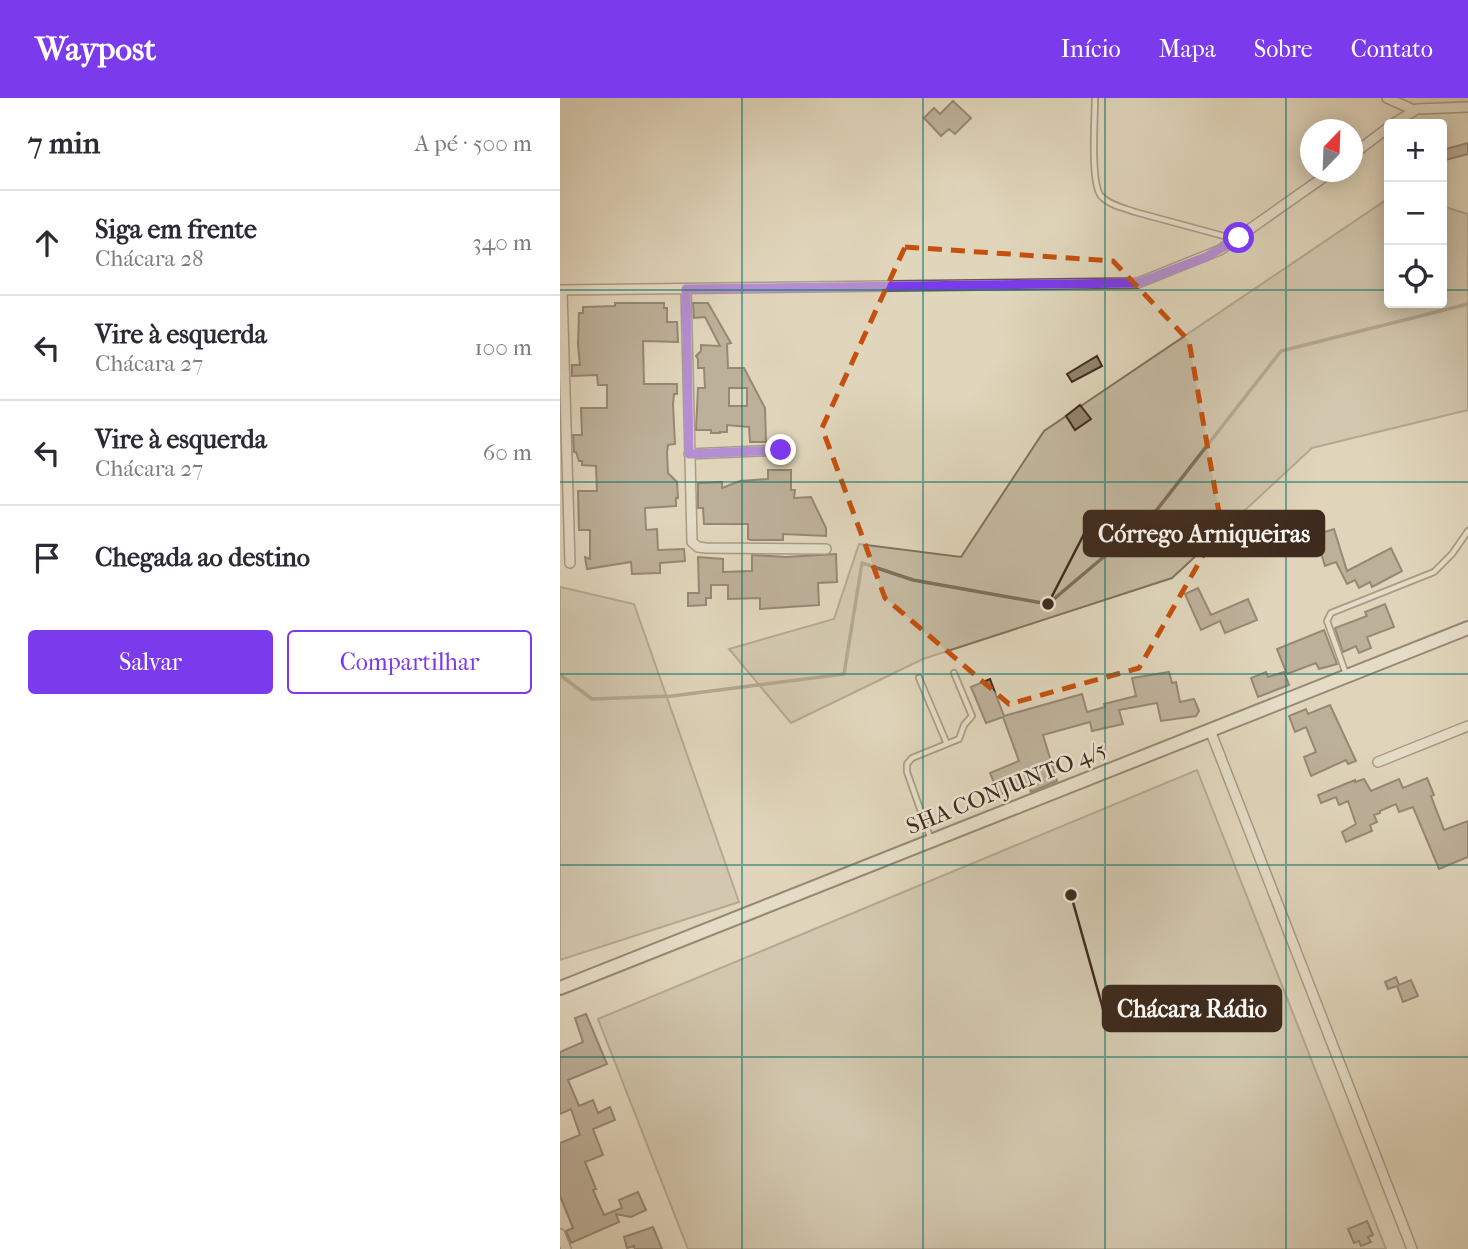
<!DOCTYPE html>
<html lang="pt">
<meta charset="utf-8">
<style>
:root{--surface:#fff;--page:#f7f7f7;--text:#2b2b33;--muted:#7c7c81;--line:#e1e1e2;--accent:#7c3aed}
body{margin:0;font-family:"IM FELL French Canon",serif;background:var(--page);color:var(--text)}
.controls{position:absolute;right:21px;top:21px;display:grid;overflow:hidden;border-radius:7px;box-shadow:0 4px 18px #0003}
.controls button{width:63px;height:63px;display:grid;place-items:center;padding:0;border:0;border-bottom:2px solid var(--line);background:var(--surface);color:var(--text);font:35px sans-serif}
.compass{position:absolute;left:740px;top:21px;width:63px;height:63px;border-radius:50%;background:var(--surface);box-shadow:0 4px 18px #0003;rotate:23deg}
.stop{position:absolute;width:21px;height:21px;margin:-16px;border:5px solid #7c3aed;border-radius:50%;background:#fff}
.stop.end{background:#7c3aed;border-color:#fff;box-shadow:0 2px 7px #0008}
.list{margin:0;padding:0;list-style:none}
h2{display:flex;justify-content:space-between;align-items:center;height:91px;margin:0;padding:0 28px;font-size:30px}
h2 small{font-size:23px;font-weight:400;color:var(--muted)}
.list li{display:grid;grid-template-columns:46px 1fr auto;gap:21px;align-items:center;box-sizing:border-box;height:105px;padding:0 28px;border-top:2px solid var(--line)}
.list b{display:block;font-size:26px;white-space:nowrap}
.list p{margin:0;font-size:23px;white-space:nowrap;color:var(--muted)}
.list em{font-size:23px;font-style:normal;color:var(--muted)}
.actions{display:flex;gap:14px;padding:21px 28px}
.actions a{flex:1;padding:16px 0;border:2px solid var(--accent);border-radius:7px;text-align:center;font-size:24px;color:var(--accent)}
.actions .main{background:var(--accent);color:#fff}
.icon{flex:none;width:38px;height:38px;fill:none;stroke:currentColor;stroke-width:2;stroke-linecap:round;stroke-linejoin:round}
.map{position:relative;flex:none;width:908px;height:1151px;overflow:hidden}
header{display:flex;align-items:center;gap:42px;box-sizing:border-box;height:98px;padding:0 35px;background:var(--accent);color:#fff}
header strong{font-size:33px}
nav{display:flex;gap:38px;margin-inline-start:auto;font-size:24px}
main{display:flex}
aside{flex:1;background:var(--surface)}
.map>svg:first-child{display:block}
.green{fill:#c4b9a0;stroke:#81725e;stroke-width:2}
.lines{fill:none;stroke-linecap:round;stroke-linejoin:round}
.stream{stroke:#7e6f5b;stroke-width:3.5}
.building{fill:#92846f;stroke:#3e2b1d;stroke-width:2;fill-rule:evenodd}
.lane-casing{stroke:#665644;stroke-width:8}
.street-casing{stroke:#665644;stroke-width:12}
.secondary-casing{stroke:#3e2b1d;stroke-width:16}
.lane{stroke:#ebe4d3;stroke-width:4.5}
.street{stroke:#ebe4d3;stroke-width:9}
.secondary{stroke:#ebe4d3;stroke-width:12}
.route{stroke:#7c3aed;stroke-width:9}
.marked{fill:none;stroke:#c6500f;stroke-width:5;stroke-dasharray:14 9;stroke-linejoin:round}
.grid{fill:none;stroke:#0f766e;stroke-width:2;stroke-opacity:0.55}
.labels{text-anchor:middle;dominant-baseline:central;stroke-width:5;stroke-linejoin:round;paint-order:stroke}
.street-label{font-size:23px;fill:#3e2b1d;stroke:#ebe4d3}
.leader{fill:none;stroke:#3e2b1d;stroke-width:2.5}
.callout-dot{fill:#3e2b1d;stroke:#ebe4d3;stroke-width:2.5}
.callout{fill:#3e2b1d;stroke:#3e2b1d;stroke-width:2.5}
.callout-label{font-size:24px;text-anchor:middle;font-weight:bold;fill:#fff}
</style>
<header>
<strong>Waypost</strong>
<nav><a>Início</a><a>Mapa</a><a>Sobre</a><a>Contato</a></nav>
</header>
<main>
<aside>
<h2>7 min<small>A pé · 500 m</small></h2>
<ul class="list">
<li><svg class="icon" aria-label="ahead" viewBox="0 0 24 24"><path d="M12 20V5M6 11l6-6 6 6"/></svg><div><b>Siga em frente</b><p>Chácara 28</p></div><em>340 m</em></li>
<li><svg class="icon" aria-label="left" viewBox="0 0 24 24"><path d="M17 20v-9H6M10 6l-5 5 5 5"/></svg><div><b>Vire à esquerda</b><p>Chácara 27</p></div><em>100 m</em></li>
<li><svg class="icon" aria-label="left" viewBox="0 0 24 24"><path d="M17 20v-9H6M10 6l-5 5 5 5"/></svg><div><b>Vire à esquerda</b><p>Chácara 27</p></div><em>60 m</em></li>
<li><svg class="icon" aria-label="arrive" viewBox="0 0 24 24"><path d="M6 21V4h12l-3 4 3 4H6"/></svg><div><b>Chegada ao destino</b></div></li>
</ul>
<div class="actions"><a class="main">Salvar</a><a>Compartilhar</a></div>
</aside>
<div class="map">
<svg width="908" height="1151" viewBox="0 0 908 1151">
<rect width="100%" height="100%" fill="#e0d6bb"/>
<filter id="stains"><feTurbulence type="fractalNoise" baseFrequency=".00286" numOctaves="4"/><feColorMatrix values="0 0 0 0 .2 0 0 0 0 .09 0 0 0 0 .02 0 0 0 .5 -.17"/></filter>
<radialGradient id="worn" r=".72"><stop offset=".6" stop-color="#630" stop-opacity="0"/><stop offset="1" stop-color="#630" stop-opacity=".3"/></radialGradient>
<!-- green -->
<path class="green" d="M829,100V205H882V108L908,116V312L752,350L612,480L363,561L231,625L169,551L274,521L299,446L401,459L484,333Z
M0,489L74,506L179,804L0,862Z
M637,672L826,1151H128L38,921Z"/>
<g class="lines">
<!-- stream -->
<path class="stream" d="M0,577L32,601L112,598L284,576L302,465L353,482L488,506L592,418L721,253L908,206"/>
</g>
<!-- building -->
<path class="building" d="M393,3L411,20L395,36L389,31L381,38L364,20L374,10L380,16Z
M908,45V56L882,63V52Z
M55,205H104V210H107V224H117L118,244L83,243L84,286H117V296H114L113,306L115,346L108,347L107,354L108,375L117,384L118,400H116V408L85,410L86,432L97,431L98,452L124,451L125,463L100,465V475L72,476L71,464L27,471L25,459L30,461V432H19L18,393H37L36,368L22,367V363H19L16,354H14L13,337H22L21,310H47V287H38L37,277L12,278V267H20L18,247L19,215H23V209L55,208Z
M133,205H148L171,245L167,246L168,270H184L205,310L206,344H190L189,329L167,327V334H160V335H151V332H136L138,290H145L144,270H138V261L136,258L141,253V247L160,248L145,219L134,220ZM169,290H187V308H169Z
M537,258L542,268L512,284L507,276Z
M520,307L531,321L515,332L506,318Z
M208,372H231V392H235L234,400L251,399L266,430V438L223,436V442H191L188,441V426H144L143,410H138V385L162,384V390L180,383L208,381Z
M774,431L787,473L831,450L842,473L812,489L810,484L799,490L795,482L787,486L776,464L765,468L761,455L758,456L752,438Z
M276,456L277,484L258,485L259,507L200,511V500L168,501V487H151V500H146V507L128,508V495H139L138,459L163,461V474L192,473V457L226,459Z
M638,490L651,517L688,501L697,522L665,535L660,523L641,532L625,496Z
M825,506L834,529L807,539L811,550L799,555L796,548L783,554L775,530L807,518L805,514Z
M764,532L777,566L759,571L756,565L727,576L717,551Z
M609,574L612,585L616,584L620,604L634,601L639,613L636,618L601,623L597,605L559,612L563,626L532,633L530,624L483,637L497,683L471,694L468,685L439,697L430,675L459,663L443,619L426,625L411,589L430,581L444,618L522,596L527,614L545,609L544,606L576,598L572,580Z
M706,574L708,579L724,574L729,587L698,599L691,580Z
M770,607L796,663L788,666L786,662L751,678L744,659L756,654L746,629L735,634L729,618L746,611L748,616Z
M867,680L874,697L871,698L884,732L908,723V759L879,771L853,709L839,714L836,706L820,713V715L814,717L817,724L810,727L812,733L786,744L782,734L796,726L788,703L779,707L776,699L761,705L758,697L795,682V684L804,681L811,693L839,681L843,690Z
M836,879L839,887L851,882L858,898L843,904L837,888L828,891L825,884Z
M26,916L47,966L8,982L19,1008L33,1002L38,1015L50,1009L55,1022L33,1031L43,1057L25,1064L36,1091L33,1092L44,1117L62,1110L59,1102L78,1094L86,1112L71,1119L56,1116L59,1124L11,1145L6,1133L13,1130L0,1098V1045L20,1037L11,1011L0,1016V954L23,944L15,920Z
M807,1123L813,1137L808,1139L811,1144L801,1148L799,1143L794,1145L788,1131Z
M93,1129L102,1151H75L74,1148L67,1150L64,1139Z"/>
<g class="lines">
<!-- lane casing -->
<g class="lane-casing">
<path id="lane" d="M535,0C535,19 530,85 541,98C549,107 564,110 575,114L675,141
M786,576L767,523L771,515L874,474L892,456L908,433
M359,580L387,646
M371,742L347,674V666L352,660L399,641L404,627L412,618L394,575"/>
</g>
<!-- street casing -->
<g class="street-casing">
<path id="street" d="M827,0L854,12
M833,26L857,11L908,9
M792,57L829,29
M126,191L132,444L138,449L146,450L266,451
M0,192L578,185L660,152L771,74
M2,192L10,465
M129,356L221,352
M650,632L852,1151
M818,664L908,628
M0,1136L6,1151"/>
</g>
<!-- secondary casing -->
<g class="secondary-casing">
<path id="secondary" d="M0,890L908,530"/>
</g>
<!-- lane -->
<use href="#lane" class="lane"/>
<!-- street -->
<use href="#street" class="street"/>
<!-- secondary -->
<use href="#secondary" class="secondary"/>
</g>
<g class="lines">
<!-- route -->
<path class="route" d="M221,352L129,356L126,191L578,185L646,159L679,140"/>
</g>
<!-- marked area -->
<path d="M0 0H908V1151H0ZM345,149L553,163L629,243L661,426L579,570L449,606L325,500L262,330Z" fill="#e0d6bb" fill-opacity=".55" fill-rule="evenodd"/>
<path class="marked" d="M345,149L553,163L629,243L661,426L579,570L449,606L325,500L262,330Z"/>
<!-- grid -->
<path class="grid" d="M182,0V1151M363,0V1151M545,0V1151M726,0V1151M0,192H829M882,192H908M0,384H908M0,576H908M0,767H908M0,959H908"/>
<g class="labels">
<!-- street labels -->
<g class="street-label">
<text transform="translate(446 690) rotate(-22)">SHA CONJUNTO 4/5</text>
</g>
</g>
<!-- callouts -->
<path class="leader" d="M488 506L524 436M511 797L543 911"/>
<g class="callout-dot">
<circle cx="488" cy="506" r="7"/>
<circle cx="511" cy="797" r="7"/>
</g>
<g class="callout">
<rect x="524" y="413" width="240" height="45" rx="7"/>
<rect x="543" y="888" width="178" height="45" rx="7"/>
</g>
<g class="callout-label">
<text x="644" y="444">Córrego Arniqueiras</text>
<text x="632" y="919">Chácara Rádio</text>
</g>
<rect width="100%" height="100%" filter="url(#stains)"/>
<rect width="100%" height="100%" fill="url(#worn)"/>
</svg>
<div class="controls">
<button>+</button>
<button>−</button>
<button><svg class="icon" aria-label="locate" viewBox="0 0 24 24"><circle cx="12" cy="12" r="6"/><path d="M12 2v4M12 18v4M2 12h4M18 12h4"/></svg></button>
</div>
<svg class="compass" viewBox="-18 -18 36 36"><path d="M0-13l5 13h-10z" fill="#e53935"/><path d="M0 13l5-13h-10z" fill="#7c7c81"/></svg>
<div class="stop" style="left:679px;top:140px"></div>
<div class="stop end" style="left:221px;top:352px"></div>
</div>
</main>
